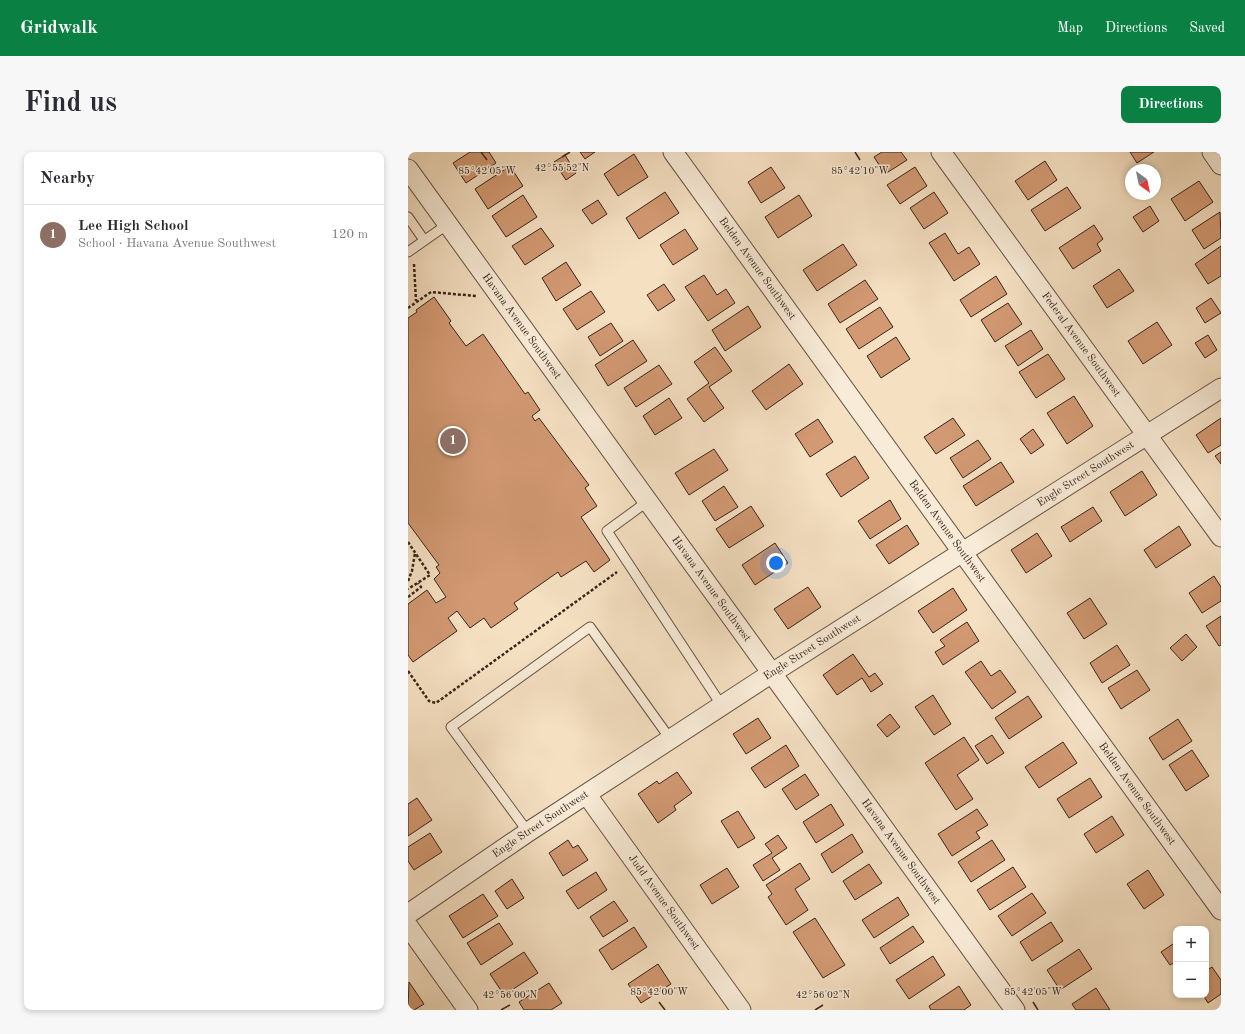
<!DOCTYPE html>
<meta charset="utf-8">
<style>
:root{--surface:#fff;--page:#f7f7f7;--text:#2b2b33;--muted:#7c7c81;--line:#e1e1e2;--accent:#0b8043}
body{margin:0;font-family:"Old Standard TT",serif;background:var(--page);color:var(--text)}
.controls{position:absolute;right:12px;bottom:12px;display:grid;overflow:hidden;border-radius:8px;box-shadow:0 2px 6px #0003}
.controls button{width:36px;height:36px;display:grid;place-items:center;padding:0;border:0;border-bottom:1px solid var(--line);background:var(--surface);color:var(--text);font:20px sans-serif}
.compass{position:absolute;left:717px;top:12px;width:36px;height:36px;border-radius:50%;background:var(--surface);box-shadow:0 2px 6px #0003;rotate:147deg}
.you{position:absolute;left:368px;top:411px;width:14px;height:14px;margin:-10px;border:3px solid #fff;border-radius:50%;background:#1a73e8;box-shadow:0 0 0 6px #1a73e833}
.badge{display:grid;place-items:center;width:26px;height:26px;border-radius:50%;background:var(--accent);color:#fff;font-size:13px;font-weight:700}
.pin{position:absolute;translate:-50% -50%;border:2px solid #fff;box-shadow:0 1px 4px #0006}
.list{margin:0;padding:0;list-style:none}
h2{display:flex;justify-content:space-between;align-items:center;height:52px;margin:0;padding:0 16px;font-size:17px}
h2 small{font-size:13px;font-weight:400;color:var(--muted)}
.list li{display:grid;grid-template-columns:26px 1fr auto;gap:12px;align-items:center;box-sizing:border-box;height:60px;padding:0 16px;border-top:1px solid var(--line)}
.list b{display:block;font-size:15px;white-space:nowrap}
.list p{margin:0;font-size:13px;white-space:nowrap;color:var(--muted)}
.list em{font-size:13px;font-style:normal;color:var(--muted)}
.map{position:relative;flex:none;width:813px;height:858px;overflow:hidden;border-radius:8px}
header{display:flex;align-items:center;gap:24px;box-sizing:border-box;height:56px;padding:0 20px;background:var(--accent);color:#fff}
header strong{font-size:19px}
nav{display:flex;gap:22px;margin-inline-start:auto;font-size:14px}
.intro{display:flex;align-items:center;justify-content:space-between;box-sizing:border-box;height:96px;padding:0 24px}
h1{margin:0;font-size:28px}
.button{padding:10px 18px;border-radius:8px;background:var(--accent);color:#fff;font-size:14px;font-weight:700}
main{display:flex;gap:24px;padding:0 24px}
aside{flex:1;background:var(--surface);border-radius:8px;box-shadow:0 2px 6px #0003}
.map>svg:first-child{display:block}
.building{fill:#d29972;stroke:#37251b}
.lines{fill:none;stroke-linecap:round;stroke-linejoin:round}
.service-casing{stroke:#665445;stroke-width:11}
.minor-casing{stroke:#665445;stroke-width:21}
.path{stroke:#37251b;stroke-width:2.5;stroke-dasharray:3 2;stroke-linecap:butt}
.service{stroke:#f8ebd7;stroke-width:9}
.minor{stroke:#f8ebd7;stroke-width:19}
.ticks{fill:none;stroke:#37251b;stroke-width:1.5}
.labels{text-anchor:middle;dominant-baseline:central;stroke-width:3;stroke-linejoin:round;paint-order:stroke}
.street-label{font-size:11px;fill:#37251b;stroke:#f8ebd7}
.ticks-label{font-size:10px;text-anchor:middle;fill:#37251b;stroke:#f8ebd7;stroke-width:3;stroke-linejoin:round;paint-order:stroke}
</style>
<header>
<strong>Gridwalk</strong>
<nav><a>Map</a><a>Directions</a><a>Saved</a></nav>
</header>
<div class="intro"><h1>Find us</h1><a class="button">Directions</a></div>
<main>
<aside>
<h2>Nearby<small></small></h2>
<ul class="list">
<li><span class="badge" style="background:#8d6e63">1</span><div><b>Lee High School</b><p>School · Havana Avenue Southwest</p></div><em>120 m</em></li>
</ul>
</aside>
<div class="map">
<svg width="813" height="858" viewBox="0 0 813 858">
<rect width="100%" height="100%" fill="#f5e0c2"/>
<filter id="stains"><feTurbulence type="fractalNoise" baseFrequency=".005" numOctaves="4"/><feColorMatrix values="0 0 0 0 .2 0 0 0 0 .09 0 0 0 0 .02 0 0 0 .5 -.17"/></filter>
<radialGradient id="worn" r=".72"><stop offset=".6" stop-color="#630" stop-opacity="0"/><stop offset="1" stop-color="#630" stop-opacity=".3"/></radialGradient>
<!-- building -->
<path class="building" d="M62,0H81L88,11L58,31L45,11Z
M172,0H187L177,7Z
M474,0H493L499,8L477,22L466,5Z
M722,0H746L729,11Z
M226,2L240,25L210,44L196,22Z
M157,3L168,21L158,28L146,10Z
M637,9L649,28L620,48L607,29Z
M102,14L115,34L80,57L67,37Z
M363,15L377,36L353,51L340,30Z
M507,15L519,34L492,52L479,33Z
M791,29L805,50L777,69L763,47Z
M659,35L673,56L637,79L623,58Z
M257,40L271,61L231,87L218,66Z
M526,40L540,61L516,77L502,56Z
M115,43L129,65L98,85L84,64Z
M391,43L404,64L370,86L357,65Z
M190,48L199,62L184,72L174,58Z
M742,54L751,69L735,80L725,65Z
M812,60L813,86L796,97L784,78Z
M686,73L695,87L689,92L693,99L665,117L651,96Z
M133,76L146,94L117,113L104,94Z
M277,77L290,97L265,113L252,93Z
M537,81L550,102L561,95L572,112L546,129L521,91Z
M435,92L449,113L409,139L395,118Z
M813,94V124L800,132L787,112Z
M158,110L173,133L148,149L134,126Z
M711,117L726,139L699,156L685,134Z
M296,123L309,143L318,137L327,151L300,169L277,135Z
M588,124L599,142L563,165L552,148Z
M457,128L470,147L432,171L420,152Z
M256,132L267,148L250,159L239,143Z
M183,139L197,160L169,178L155,157Z
M26,145L43,169L41,171L58,194L75,182L117,242L120,240L132,258L124,264L127,269L131,266L181,333L177,336L189,354L173,365L202,408L186,420L178,409L153,425L150,420L106,451L110,457L83,476L76,466L62,476L49,459L40,466L49,479L5,510L0,503V452L19,438L28,451L38,445L26,427L32,421L28,415L31,413L0,371V166L9,160L8,158Z
M803,146L813,161L797,171L788,156Z
M600,151L614,172L587,190L573,168Z
M340,154L353,175L317,199L304,178Z
M472,155L485,175L451,197L438,177Z
M749,170L764,193L735,212L720,189Z
M203,171L215,189L192,204L180,185Z
M623,178L635,197L610,214L597,194Z
M800,183L809,198L797,206L787,191Z
M488,185L502,207L473,226L459,204Z
M225,188L239,209L200,234L187,213Z
M307,195L324,219L301,235L316,256L296,270L279,247L301,231L286,210Z
M640,202L657,227L628,246L611,220Z
M381,212L395,232L358,258L344,239Z
M251,213L264,232L228,255L216,236Z
M666,244L685,274L659,292L639,261Z
M261,246L274,266L247,283L235,264Z
M545,266L557,283L528,302L516,285Z
M813,266V293L800,301L788,283Z
M410,267L425,290L402,305L387,282Z
M625,277L636,293L623,302L612,287Z
M570,288L583,307L555,326L542,306Z
M306,297L320,318L281,343L267,321Z
M813,300V312L807,304Z
M447,304L461,326L433,345L418,322Z
M593,310L606,330L568,354L555,334Z
M734,319L749,343L717,364L702,340Z
M316,334L330,355L307,369L294,349Z
M482,348L493,367L462,387L450,369Z
M343,354L356,374L321,396L308,377Z
M685,355L694,369L662,390L653,375Z
M499,373L511,392L481,412L468,393Z
M771,374L783,393L748,416L736,398Z
M629,381L644,404L618,421L603,398Z
M367,391L380,411L347,433L334,413Z
M806,424L813,435V449L794,461L781,441Z
M400,435L413,455L380,477L366,457Z
M545,436L559,458L525,481L510,459Z
M682,446L699,472L676,487L659,461Z
M813,464V493L811,494L798,474Z
M559,470L571,489L535,513L527,500L537,494L532,488Z
M778,482L789,495L774,509L762,496Z
M709,493L722,513L694,531L682,511Z
M445,502L461,525L467,521L475,532L463,540L454,526L429,543L415,523Z
M573,509L583,524L592,518L608,540L584,557L557,520Z
M729,518L742,538L713,557L700,536Z
M525,543L543,572L526,583L507,555Z
M620,544L634,565L601,587L587,566Z
M482,562L492,575L479,585L469,573Z
M350,566L363,586L338,602L325,582Z
M770,567L784,589L755,608L741,586Z
M584,583L596,601L579,612L567,594Z
M556,585L571,608L549,623L565,647L548,658L517,611Z
M655,590L669,611L631,636L617,615Z
M378,593L391,614L357,636L343,616Z
M784,598L801,624L778,639L761,613Z
M269,620L284,641L266,654L268,658L250,671L230,642L249,629L251,632Z
M397,622L411,643L388,658L374,637Z
M682,626L694,645L661,666L649,647Z
M9,646L24,668L0,684V652Z
M423,652L436,673L408,691L395,670Z
M569,657L580,673L568,680L572,686L544,704L530,682Z
M330,659L347,686L330,696L313,669Z
M704,664L716,683L688,701L676,682Z
M22,681L34,700L6,718L0,709V695Z
M444,682L455,700L424,721L413,702Z
M370,683L379,696L364,706L372,718L355,729L345,713L364,701L357,692Z
M160,688L165,696L170,693L180,708L155,724L141,701Z
M584,688L597,708L563,730L550,710Z
M392,711L402,727L387,737L400,758L378,773L360,745L364,742L358,733Z
M461,712L474,731L447,748L435,729Z
M605,715L618,735L582,758L569,738Z
M319,716L331,735L304,752L292,733Z
M740,718L756,743L736,757L719,732Z
M188,720L199,738L170,757L158,739Z
M104,727L116,746L99,757L87,739Z
M624,741L638,761L604,784L590,764Z
M75,742L90,764L55,786L41,764Z
M490,745L501,763L466,786L454,768Z
M206,749L220,769L195,785L182,765Z
M407,766L437,813L415,826L385,780Z
M643,770L655,789L624,809L612,790Z
M91,771L105,792L73,813L59,791Z
M505,774L516,790L482,812L472,796Z
M226,775L239,795L204,818L191,798Z
M768,790V809L762,813L753,800Z
M671,797L684,817L652,838L639,818Z
M116,800L130,821L96,843L82,822Z
M525,804L537,823L501,847L488,828Z
M250,812L263,832L233,851L220,832Z
M804,815L813,828V842L800,851L795,843H798V819Z
M1,830L16,852L6,858H0Z
M141,831L154,851L143,858H116L111,850Z
M551,834L563,853L556,858H523L521,854Z
M688,836L702,858H668L664,852Z"/>
<g class="lines">
<!-- service casing -->
<g class="service-casing">
<path id="service" d="M0,65L16,88
M0,100L40,72
M240,349L199,379L314,554
M120,680L43,575L182,475L263,588"/>
</g>
<!-- minor casing -->
<g class="minor-casing">
<g id="minor">
<path id="s1" d="M265,0L813,758"/>
<path id="s2" d="M533,0L813,385"/>
<path d="M804,0L813,13"/>
<path id="s3" d="M0,17L607,858"/>
<path id="s4" d="M179,643L333,858"/>
<path id="s5" d="M0,762L120,680L364,521L813,236"/>
<path d="M0,774L60,858"/>
</g>
</g>
<!-- path -->
<path class="path" d="M6,112L8,149
M0,156L23,140L68,144
M0,390L22,423L0,437
M0,429L4,419L7,401
M0,445L13,435L10,431
M0,519L21,549L28,551L209,420"/>
<!-- service -->
<use href="#service" class="service"/>
<!-- minor -->
<use href="#minor" class="minor"/>
</g>
<!-- ticks -->
<path class="ticks" d="M73,0L79,8M447,0L452,8M154,5L162,0M251,850L257,858M625,850L630,858M93,858L102,853M407,858L415,853"/>
<g class="labels">
<!-- street labels -->
<g class="street-label">
<text stroke="none"><textPath href="#s1" startOffset="144">Belden Avenue Southwest</textPath></text>
<text stroke="none"><textPath href="#s3" startOffset="194">Havana Avenue Southwest</textPath></text>
<text stroke="none"><textPath href="#s2" startOffset="238">Federal Avenue Southwest</textPath></text>
<text stroke="none"><textPath href="#s5" startOffset="808">Engle Street Southwest</textPath></text>
<text stroke="none"><textPath href="#s1" startOffset="468">Belden Avenue Southwest</textPath></text>
<text stroke="none"><textPath href="#s3" startOffset="518">Havana Avenue Southwest</textPath></text>
<text stroke="none"><textPath href="#s5" startOffset="484">Engle Street Southwest</textPath></text>
<text stroke="none"><textPath href="#s1" startOffset="792">Belden Avenue Southwest</textPath></text>
<text stroke="none"><textPath href="#s5" startOffset="160">Engle Street Southwest</textPath></text>
<text stroke="none"><textPath href="#s3" startOffset="842">Havana Avenue Southwest</textPath></text>
<text stroke="none"><textPath href="#s4" startOffset="132">Judd Avenue Southwest</textPath></text>
</g>
</g>
<g class="ticks-label">
<text x="154" y="19">42°55'52"N</text>
<text x="79" y="22">85°42'05"W</text>
<text x="452" y="22">85°42'10"W</text>
<text x="251" y="843">85°42'00"W</text>
<text x="625" y="843">85°42'05"W</text>
<text x="102" y="846">42°56'00"N</text>
<text x="415" y="846">42°56'02"N</text>
</g>
<rect width="100%" height="100%" filter="url(#stains)"/>
<rect width="100%" height="100%" fill="url(#worn)"/>
</svg>
<div class="controls">
<button>+</button>
<button>−</button>
</div>
<svg class="compass" viewBox="-18 -18 36 36"><path d="M0-13l5 13h-10z" fill="#e53935"/><path d="M0 13l5-13h-10z" fill="#7c7c81"/></svg>
<div class="you"></div>
<div class="pin badge" style="left:45px;top:289px;background:#8d6e63">1</div>
</div>
</main>
